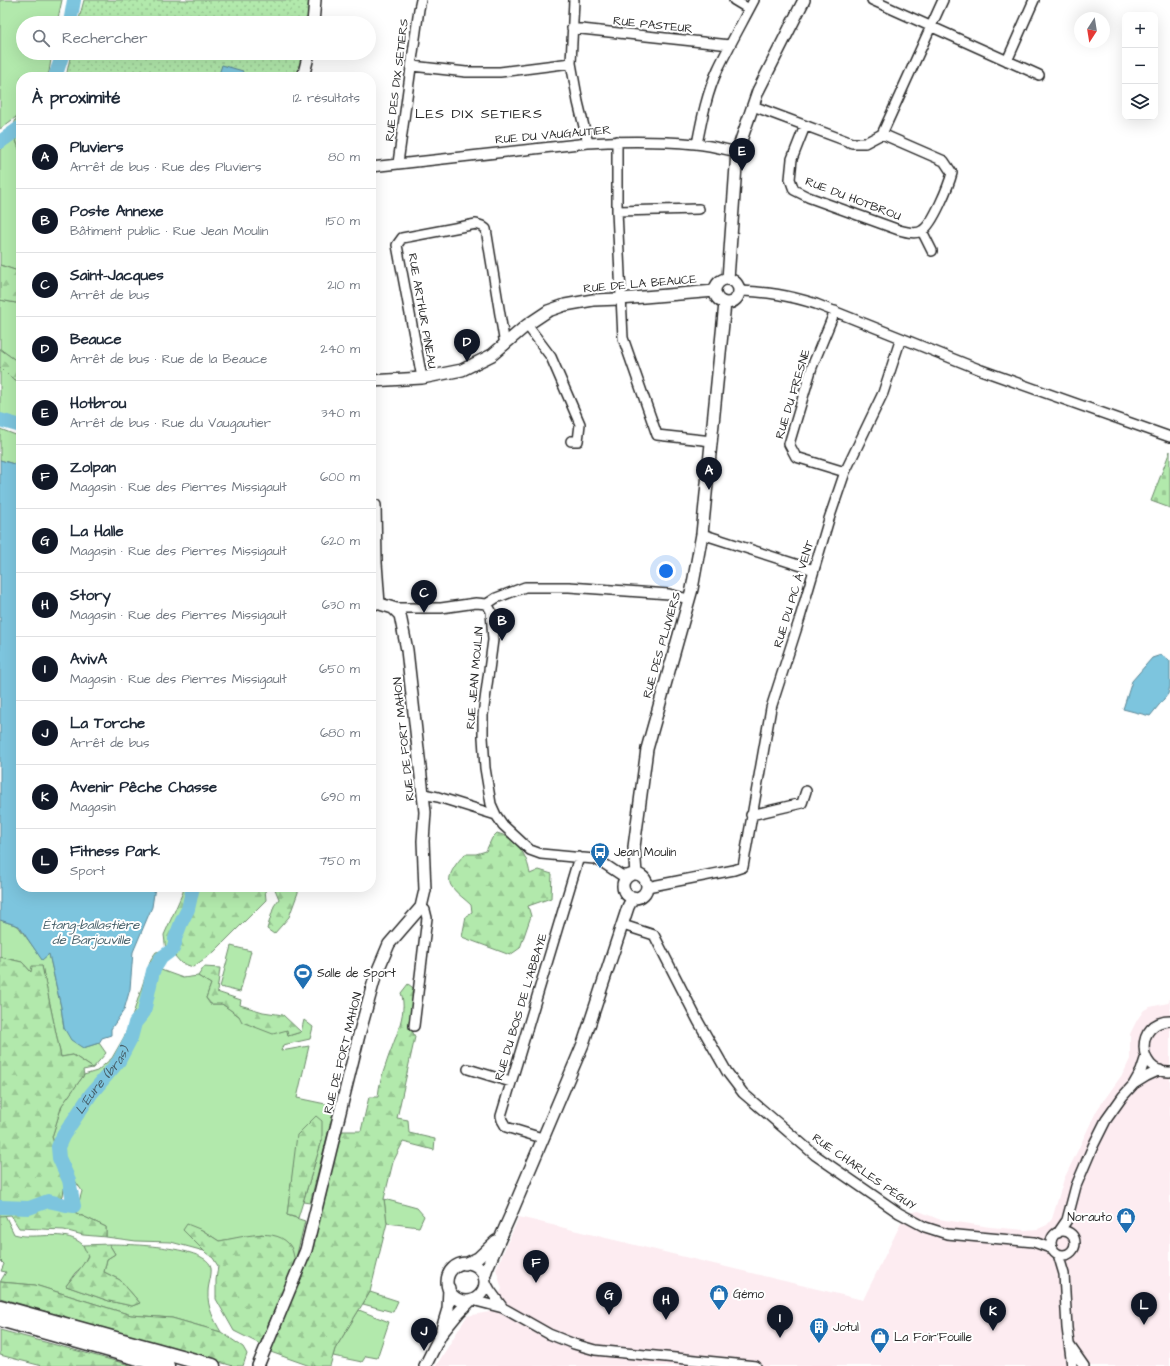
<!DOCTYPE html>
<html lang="fr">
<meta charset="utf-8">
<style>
:root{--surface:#fff;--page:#f6f6f7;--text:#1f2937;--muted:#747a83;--line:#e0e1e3;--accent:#111827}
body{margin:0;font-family:"Architects Daughter",sans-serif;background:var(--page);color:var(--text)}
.controls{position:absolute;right:12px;top:12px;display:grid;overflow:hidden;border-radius:8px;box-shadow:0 4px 16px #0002}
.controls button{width:36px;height:36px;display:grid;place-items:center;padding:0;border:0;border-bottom:1px solid var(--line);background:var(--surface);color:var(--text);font:20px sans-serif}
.compass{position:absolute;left:1074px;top:12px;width:36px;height:36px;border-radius:50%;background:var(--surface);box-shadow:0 4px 16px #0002;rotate:192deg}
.you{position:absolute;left:666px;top:571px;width:14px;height:14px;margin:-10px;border:3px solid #fff;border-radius:50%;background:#1a73e8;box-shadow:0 0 0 6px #1a73e833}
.badge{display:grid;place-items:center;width:26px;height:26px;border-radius:50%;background:var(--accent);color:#fff;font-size:13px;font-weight:700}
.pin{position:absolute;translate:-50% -33px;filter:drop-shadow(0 1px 2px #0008)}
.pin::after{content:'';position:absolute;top:21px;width:14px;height:12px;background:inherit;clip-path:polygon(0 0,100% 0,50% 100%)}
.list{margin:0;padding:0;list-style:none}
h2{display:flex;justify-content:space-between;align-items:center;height:52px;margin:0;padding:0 16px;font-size:17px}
h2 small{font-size:13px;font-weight:400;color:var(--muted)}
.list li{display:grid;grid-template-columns:26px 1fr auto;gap:12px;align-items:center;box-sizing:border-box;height:64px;padding:0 16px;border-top:1px solid var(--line)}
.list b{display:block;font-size:15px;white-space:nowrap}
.list p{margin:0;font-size:13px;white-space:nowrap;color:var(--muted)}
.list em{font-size:13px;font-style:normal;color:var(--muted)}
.icon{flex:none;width:22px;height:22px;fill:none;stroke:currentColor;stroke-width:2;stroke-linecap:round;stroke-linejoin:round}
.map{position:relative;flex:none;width:1170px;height:1366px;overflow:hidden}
.search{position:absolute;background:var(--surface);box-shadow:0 4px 16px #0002;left:16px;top:16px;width:360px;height:44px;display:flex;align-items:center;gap:10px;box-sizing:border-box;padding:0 14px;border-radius:22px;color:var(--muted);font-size:15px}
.panel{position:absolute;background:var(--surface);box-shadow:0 4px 16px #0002;left:16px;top:72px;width:360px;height:820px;border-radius:16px}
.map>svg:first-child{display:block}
.built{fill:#fdecf1}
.grass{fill:#b2e9ac;stroke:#6e8a6c}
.forest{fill:url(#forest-firs);stroke:#6e8a6c}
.cemetery{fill:url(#cemetery-stones);stroke:#6e8a6c}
.park{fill:url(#park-dots);stroke:#6e8a6c}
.water{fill:#7dc5de;stroke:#5c8796}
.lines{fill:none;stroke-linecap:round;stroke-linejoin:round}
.river{stroke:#7dc5de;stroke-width:14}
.minor-casing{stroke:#2b2b2b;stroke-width:12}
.tertiary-casing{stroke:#2b2b2b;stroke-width:14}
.primary-casing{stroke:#2b2b2b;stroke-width:17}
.minor{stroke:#fff;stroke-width:9}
.tertiary{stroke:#fff;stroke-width:11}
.primary{stroke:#fff;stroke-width:14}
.labels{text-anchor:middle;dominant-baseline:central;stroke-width:4;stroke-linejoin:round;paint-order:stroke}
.street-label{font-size:12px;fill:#2b2b2b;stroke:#fff}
.poi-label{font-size:12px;fill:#2b2b2b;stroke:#fff;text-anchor:start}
.water-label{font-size:13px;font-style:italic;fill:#48616a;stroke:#fff}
.quarter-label{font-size:14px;letter-spacing:1px;fill:#2b2b2b;stroke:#fff}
</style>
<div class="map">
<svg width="1170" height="1366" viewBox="0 0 1170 1366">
<defs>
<pattern id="forest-firs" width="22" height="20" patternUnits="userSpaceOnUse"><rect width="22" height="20" fill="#b2e9ac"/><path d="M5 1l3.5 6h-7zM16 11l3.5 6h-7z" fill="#99c894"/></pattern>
<pattern id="cemetery-stones" width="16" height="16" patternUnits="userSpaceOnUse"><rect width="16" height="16" fill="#b2e9ac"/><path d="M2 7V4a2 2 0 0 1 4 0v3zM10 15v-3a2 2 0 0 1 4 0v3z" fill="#99c894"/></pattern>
<pattern id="park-dots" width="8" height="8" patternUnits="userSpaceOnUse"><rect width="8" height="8" fill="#b2e9ac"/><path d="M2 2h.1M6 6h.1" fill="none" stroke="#99c894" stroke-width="1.8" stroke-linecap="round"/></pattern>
</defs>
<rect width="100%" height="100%" fill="#fff"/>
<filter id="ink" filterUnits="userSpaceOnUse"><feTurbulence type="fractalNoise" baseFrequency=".025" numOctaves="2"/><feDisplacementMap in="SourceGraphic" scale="8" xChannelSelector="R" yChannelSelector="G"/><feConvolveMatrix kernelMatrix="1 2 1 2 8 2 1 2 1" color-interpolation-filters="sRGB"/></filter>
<g filter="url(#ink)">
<!-- built -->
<path class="built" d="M1170,998V1366H436L467,1316L489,1312L502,1289L496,1269L519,1217L863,1300L906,1213L919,1211L938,1219L990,1227L1025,1230L1038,1229L1047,1225L1052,1219L1064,1179L1097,1110L1124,1072L1130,1059V1034L1137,1020L1144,1010L1150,1007L1168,1003Z"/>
<!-- grass -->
<path class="grass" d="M0,0H62L57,23H23V53H52L49,72L45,77H21V110L16,117L0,129Z
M15,138L21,154V274L15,270L0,265V150Z
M0,300L16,303L21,300V364L0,349Z
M0,367L9,376L21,383V422L0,416Z
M0,429L21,437V466L0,460Z
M0,920L18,926L42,959L49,954L61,1007L64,1028L83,1048L99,1043L106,1053L93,1068L73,1055L61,1057L42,966L32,973L22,962L0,957Z
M231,946L251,951L240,992L220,987Z
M161,951V970L183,978L198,976L211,984L206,998L210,1004H222L239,1016L287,1030L288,1036L301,1032L304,1020L313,1027L310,1039L283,1045L281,1051L309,1046L297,1098L335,1106L310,1203L303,1202L322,1140L316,1117L298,1134L287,1215L305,1221L295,1262L290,1246L262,1234L219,1241L202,1230H183L204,1251L171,1242L136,1241L106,1237V1227L76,1213L82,1191L64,1164L52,1137L62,1105L84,1075L97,1071L112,1058L124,1037L132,1017L151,959L156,952Z
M384,1199L417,1208L424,1216L419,1227L387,1223Z
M2,1215H5L14,1234C18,1235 22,1236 26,1236C44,1237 67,1231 82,1244C84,1246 86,1251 88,1255L82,1267L75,1273L66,1286L109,1301L132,1306L140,1303L120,1280L104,1272L107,1259L115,1254L109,1244C126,1244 209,1246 211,1268C212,1276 208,1284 208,1292C207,1307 214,1320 221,1332L172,1318L131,1315L35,1285L0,1282L6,1272L1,1271L4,1264L0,1260V1216Z
M370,1292L398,1301L393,1312L363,1304Z
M359,1310L389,1322L377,1358L366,1356L362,1362L333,1356L335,1349Z"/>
<!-- forest -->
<path class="forest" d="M21,110V154C15,137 9,126 21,110Z
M0,265L15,270L21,274V300L16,303L0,300Z
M0,349L21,364V383L9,376L0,367Z
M497,833C517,838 527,855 530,874L539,870L552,874L551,898L528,906L531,916L520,948L510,955L462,937L466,916L472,912L471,905C465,899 457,894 452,887C444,877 458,861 465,854H476L486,851L492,838Z
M183,887H300L289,917L274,934L267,929L274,906L279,899L274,887L265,889L266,900L214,952L193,967L181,963L174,955L178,943L166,951L164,935L183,892Z
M0,957L22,962L31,972L32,966H42L61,1057L73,1055L93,1068L83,1070L84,1075L62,1105L52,1137L65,1181L63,1196L56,1203L76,1213L106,1227V1237L83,1235L64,1230L19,1228L11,1215L0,1216Z
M204,967L220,968L217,992L241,1000L240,1005L263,1012L283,1015L301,1032L288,1036L287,1030L273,1034L242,1022L239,1016L222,1004H211L206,998L211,984L198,976Z
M408,984L416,990L410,1026L415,1037L397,1118L408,1120L409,1133L435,1139L434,1150L403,1142L393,1162L384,1199L387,1223L370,1292L335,1349L330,1366H310L265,1350L312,1248L341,1131H361L369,1097H378C379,1085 382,1075 386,1064C392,1044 409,1013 401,993Z
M316,1116L322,1121V1140L298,1218L287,1215L297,1135Z
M187,1224L202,1230L219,1241C239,1238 278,1225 291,1247C293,1251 294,1257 295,1262L260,1344L234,1331L216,1299V1280L218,1266L213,1258L206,1253L183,1230Z
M109,1244L115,1254L107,1259L104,1272L120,1280L140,1303L132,1306L109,1301L66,1286C74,1275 82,1268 88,1256L83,1245Z
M0,1282L35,1285L131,1315L172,1318L221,1332L243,1347L247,1354L243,1366H233L0,1298Z
M0,1330L134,1366H42L0,1355Z"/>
<!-- cemetery -->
<path class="cemetery" d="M1170,451V508L1151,501Z"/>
<!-- park -->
<path class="park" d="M84,0H309L307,23H78Z
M71,53H303L299,70L295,77H66Z"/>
<!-- water -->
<path class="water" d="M222,65L243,71L240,77H228L219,74Z
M0,460L21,466V887H155L152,907L133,952L130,989L124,1010L111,1029V1035L102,1038L99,1043L83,1048L71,1040L64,1028L61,1007L49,954L42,960L19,926L0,920Z
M1161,655L1168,659L1170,661V686L1168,694L1150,716L1123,709L1132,681L1152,658Z"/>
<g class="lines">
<!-- river -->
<g class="river">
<path d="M70,23L74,0"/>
<path d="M55,77L63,53"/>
<path d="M0,142L21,127"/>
<path d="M0,420L21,426"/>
<path id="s1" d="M0,1207L29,1208L48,1201L66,1205L74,1206L69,1180L59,1158L58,1147L63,1136L91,1094L119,1061L131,1038L135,1023L144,1012L153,971L161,958L173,949L175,944V939L181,923L188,909L193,887"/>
</g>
<!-- minor casing -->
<g class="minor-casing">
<path id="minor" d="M574,0L571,63L578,102L588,143
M734,0L749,9
M872,0L1039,75
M572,28L730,45
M1007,61L1034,0
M412,66L466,72H500L571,63
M753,106L852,143H865L882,134L943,0
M805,126L792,159L790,179L794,190L808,197L899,230C906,232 917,235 923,230C933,224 949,185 952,173L944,161L882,134
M617,141V211L623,338L657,435L712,441
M697,144C702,118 707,93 718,69C729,46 742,23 754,0
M398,163L419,9L421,0
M371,167L588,143C624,141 660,141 695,144C709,145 724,149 737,152
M617,211L699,209
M922,231L932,251
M739,291C768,292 788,295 816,304L981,370L1170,437
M835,311L812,367L789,444L796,457L845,472
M527,325L551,357L580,424L578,441H571
M422,378L397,245L402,238L476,224L482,226L486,229L505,345
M702,534L814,570
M371,600L380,604L377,563L376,505
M487,604L491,611L493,640L483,715V737L485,768L491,804L496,815L503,825L530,850L541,854L594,859L603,863L621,875H629
M393,608H441L476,603L487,604L496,598L525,587H569L669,594L688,599
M423,794L438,797L496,815
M751,815L802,803L806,791
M647,887L734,870L743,867L771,708L799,621L829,519L845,472L883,393L901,338
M623,925L654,935L698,1021L727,1072L743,1093L815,1155L899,1213L925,1227L947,1234L1034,1242L1053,1249
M1170,1021C1135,1021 1136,1073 1170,1072
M414,1026L427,918L425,910L421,907
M468,1069L511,1082
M1134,1084L1147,1076L1160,1070
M542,1138L506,1127L502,1120L501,1116L579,857
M1051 1243a12 12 0 1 1 24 0a12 12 0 1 1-24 0Z
M1058,1233L1067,1220L1076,1186L1093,1146L1106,1120L1123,1096L1133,1085L1141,1071L1146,1056
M1058,1254L1064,1274L1067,1328L1072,1366
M485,1281L490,1290L503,1308
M472,1300L503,1308L549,1334L574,1344L595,1350L756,1366
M1070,1346L1084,1366"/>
</g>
<!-- tertiary casing -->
<g class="tertiary-casing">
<path id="tertiary" d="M313,23L315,0
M303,77L309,53
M728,279L737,152L758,91L804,0
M715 291a12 12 0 1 1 24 0a12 12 0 1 1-24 0Z
M371,381L422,378L462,370L492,355L527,325L548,311L565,305L593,300L620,299L715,291
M636,874L634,847L647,749L692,589L702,534L725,303
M623 886a12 12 0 1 1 24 0a12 12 0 1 1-24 0Z
M447 1282a19 19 0 1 1 38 0a19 19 0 1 1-38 0Z
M465,1264L478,1258L496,1241
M484,1277L487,1268L511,1214L583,1044L628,907L633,897
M442,1329L448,1309L449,1288
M258,1366L306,1250L359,1035L375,977L389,944L421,907L425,890L423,841L425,812L407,650L400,615L393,608L380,604
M425,1366L441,1334L459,1312L470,1301"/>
</g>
<!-- primary casing -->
<g class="primary-casing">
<path id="primary" d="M0,1307L213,1366
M0,1319L167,1366"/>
</g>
<!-- minor -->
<use href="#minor" class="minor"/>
<!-- tertiary -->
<use href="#tertiary" class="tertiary"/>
<!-- primary -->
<use href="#primary" class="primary"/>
</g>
</g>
<!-- icons -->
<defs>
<g id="bus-pin" transform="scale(1)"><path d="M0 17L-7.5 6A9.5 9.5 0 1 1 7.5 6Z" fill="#1f6fb2" stroke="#fff"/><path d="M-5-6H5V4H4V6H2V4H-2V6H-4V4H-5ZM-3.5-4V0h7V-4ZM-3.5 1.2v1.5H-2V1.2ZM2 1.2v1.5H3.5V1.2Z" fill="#fff"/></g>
<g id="stadium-pin" transform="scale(1)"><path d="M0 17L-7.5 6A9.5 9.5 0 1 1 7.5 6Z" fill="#1f6fb2" stroke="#fff"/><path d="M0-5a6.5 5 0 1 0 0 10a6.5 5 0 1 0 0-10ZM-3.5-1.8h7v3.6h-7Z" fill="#fff"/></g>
<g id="shop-pin" transform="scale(1)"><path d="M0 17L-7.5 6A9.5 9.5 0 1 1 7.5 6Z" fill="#1f6fb2" stroke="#fff"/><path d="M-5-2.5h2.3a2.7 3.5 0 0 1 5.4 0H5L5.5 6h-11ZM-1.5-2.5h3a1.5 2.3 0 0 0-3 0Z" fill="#fff"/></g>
<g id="building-pin" transform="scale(1)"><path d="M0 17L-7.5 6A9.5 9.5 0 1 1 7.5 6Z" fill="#1f6fb2" stroke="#fff"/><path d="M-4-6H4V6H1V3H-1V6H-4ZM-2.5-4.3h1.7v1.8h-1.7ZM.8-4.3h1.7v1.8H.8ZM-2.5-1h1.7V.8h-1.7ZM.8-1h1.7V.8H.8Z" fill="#fff"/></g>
</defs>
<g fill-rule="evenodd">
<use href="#bus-pin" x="600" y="852"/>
<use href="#stadium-pin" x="303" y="973"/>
<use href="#shop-pin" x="1126" y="1217"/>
<use href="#shop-pin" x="719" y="1294"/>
<use href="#building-pin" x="819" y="1327"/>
<use href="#shop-pin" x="880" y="1337"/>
</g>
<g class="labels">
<!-- street labels -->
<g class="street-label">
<text transform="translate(653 25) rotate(6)">RUE PASTEUR</text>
<text transform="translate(397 80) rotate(-83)">RUE DES DIX SETIERS</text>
<text transform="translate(553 135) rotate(-5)">RUE DU VAUGAUTIER</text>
<text transform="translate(853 199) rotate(21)">RUE DU HOTBROU</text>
<text transform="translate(640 284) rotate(-5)">RUE DE LA BEAUCE</text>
<text transform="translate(422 311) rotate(80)">RUE ARTHUR PINEAU</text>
<text transform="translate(793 394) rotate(-73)">RUE DU FRESNE</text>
<text transform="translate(794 594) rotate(-73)">RUE DU PIC À VENT</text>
<text transform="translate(662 645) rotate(-74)">RUE DES PLUVIERS</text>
<text transform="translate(475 678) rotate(-85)">RUE JEAN MOULIN</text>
<text transform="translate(404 739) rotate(-96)">RUE DE FORT MAHON</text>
<text transform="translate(521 1007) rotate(-73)">RUE DU BOIS DE L'ABBAYE</text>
<text transform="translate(343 1053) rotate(-76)">RUE DE FORT MAHON</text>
<text transform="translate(864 1172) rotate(35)">RUE CHARLES PÉGUY</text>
</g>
<!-- poi labels -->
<g class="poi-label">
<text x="614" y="852">Jean Moulin</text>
<text x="317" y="973">Salle de Sport</text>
<text x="1112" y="1217" text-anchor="end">Norauto</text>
<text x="733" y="1294">Gémo</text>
<text x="833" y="1327">Jotul</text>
<text x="894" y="1337">La Foir'Fouille</text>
</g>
<!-- water labels -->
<g class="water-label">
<text x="91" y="925">Étang-ballastière<tspan x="91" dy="15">de Barjouville</tspan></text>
<text stroke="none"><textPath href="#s1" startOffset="218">L'Eure (bras)</textPath></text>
</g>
<!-- quarter labels -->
<g class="quarter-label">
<text x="479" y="114">LES DIX SETIERS</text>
</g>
</g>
</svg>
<div class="controls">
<button>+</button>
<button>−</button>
<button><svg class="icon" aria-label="layers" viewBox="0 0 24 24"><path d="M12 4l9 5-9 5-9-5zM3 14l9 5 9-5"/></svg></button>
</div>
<svg class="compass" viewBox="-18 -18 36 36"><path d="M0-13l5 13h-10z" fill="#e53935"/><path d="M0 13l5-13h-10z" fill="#747a83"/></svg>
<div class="you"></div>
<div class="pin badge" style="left:709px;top:490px">A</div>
<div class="pin badge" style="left:502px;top:641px">B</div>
<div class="pin badge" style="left:424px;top:613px">C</div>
<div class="pin badge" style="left:467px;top:362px">D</div>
<div class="pin badge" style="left:742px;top:171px">E</div>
<div class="pin badge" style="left:536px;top:1283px">F</div>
<div class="pin badge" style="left:609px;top:1315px">G</div>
<div class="pin badge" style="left:666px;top:1320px">H</div>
<div class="pin badge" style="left:780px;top:1338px">I</div>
<div class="pin badge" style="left:424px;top:1351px">J</div>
<div class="pin badge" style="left:993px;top:1331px">K</div>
<div class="pin badge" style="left:1144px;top:1325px">L</div>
<div class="search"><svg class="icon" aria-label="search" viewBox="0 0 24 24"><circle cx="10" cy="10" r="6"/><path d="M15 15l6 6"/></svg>Rechercher</div>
<section class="panel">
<h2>À proximité<small>12 résultats</small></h2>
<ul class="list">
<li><span class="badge">A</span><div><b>Pluviers</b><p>Arrêt de bus · Rue des Pluviers</p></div><em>80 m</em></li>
<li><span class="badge">B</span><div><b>Poste Annexe</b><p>Bâtiment public · Rue Jean Moulin</p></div><em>150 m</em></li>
<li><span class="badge">C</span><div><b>Saint-Jacques</b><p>Arrêt de bus</p></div><em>210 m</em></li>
<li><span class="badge">D</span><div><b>Beauce</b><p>Arrêt de bus · Rue de la Beauce</p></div><em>240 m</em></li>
<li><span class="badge">E</span><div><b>Hotbrou</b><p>Arrêt de bus · Rue du Vaugautier</p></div><em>340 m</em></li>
<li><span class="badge">F</span><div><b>Zolpan</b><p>Magasin · Rue des Pierres Missigault</p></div><em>600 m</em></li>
<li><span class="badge">G</span><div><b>La Halle</b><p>Magasin · Rue des Pierres Missigault</p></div><em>620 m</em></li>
<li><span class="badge">H</span><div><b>Story</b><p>Magasin · Rue des Pierres Missigault</p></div><em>630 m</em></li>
<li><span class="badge">I</span><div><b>AvivA</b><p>Magasin · Rue des Pierres Missigault</p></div><em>650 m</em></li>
<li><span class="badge">J</span><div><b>La Torche</b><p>Arrêt de bus</p></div><em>680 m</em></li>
<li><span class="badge">K</span><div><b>Avenir Pêche Chasse</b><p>Magasin</p></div><em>690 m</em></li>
<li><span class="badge">L</span><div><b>Fitness Park</b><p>Sport</p></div><em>750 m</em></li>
</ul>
</section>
</div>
